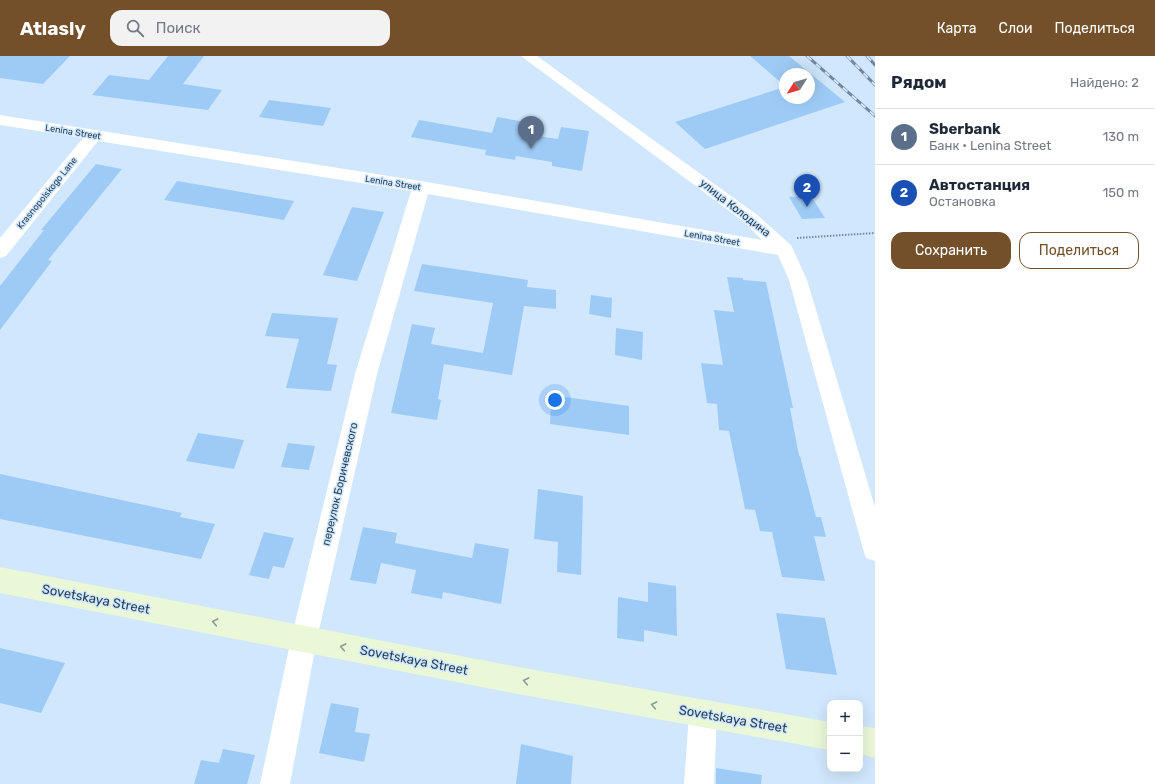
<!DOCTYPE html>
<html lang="ru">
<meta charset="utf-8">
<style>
:root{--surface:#fff;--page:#f2f2f3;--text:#1f2937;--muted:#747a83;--line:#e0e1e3;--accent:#735029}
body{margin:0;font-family:Rubik,sans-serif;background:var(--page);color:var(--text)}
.controls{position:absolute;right:12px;bottom:12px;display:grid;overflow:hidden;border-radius:8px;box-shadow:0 4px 16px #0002}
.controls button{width:36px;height:36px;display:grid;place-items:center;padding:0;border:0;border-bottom:1px solid var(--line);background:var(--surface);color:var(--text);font:20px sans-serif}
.compass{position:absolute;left:779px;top:12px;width:36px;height:36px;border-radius:50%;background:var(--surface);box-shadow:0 4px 16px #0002;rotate:233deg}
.you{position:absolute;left:555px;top:344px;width:14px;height:14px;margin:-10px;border:3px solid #fff;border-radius:50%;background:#1a73e8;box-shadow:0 0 0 6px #1a73e833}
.badge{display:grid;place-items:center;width:26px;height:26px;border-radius:50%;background:var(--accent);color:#fff;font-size:13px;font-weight:700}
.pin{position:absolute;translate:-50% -33px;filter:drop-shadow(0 1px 2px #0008)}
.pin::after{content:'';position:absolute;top:21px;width:14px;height:12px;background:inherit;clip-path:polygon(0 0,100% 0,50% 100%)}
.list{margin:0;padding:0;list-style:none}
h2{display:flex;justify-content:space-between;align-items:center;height:52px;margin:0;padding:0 16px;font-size:17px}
h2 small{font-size:13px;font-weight:400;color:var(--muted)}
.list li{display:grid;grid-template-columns:26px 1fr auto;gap:12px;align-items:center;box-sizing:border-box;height:56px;padding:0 16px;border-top:1px solid var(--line)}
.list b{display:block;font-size:15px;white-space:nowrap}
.list p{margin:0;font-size:13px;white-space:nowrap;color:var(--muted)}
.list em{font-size:13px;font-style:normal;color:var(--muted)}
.actions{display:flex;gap:8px;padding:12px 16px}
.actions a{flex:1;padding:9px 0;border:1px solid var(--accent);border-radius:12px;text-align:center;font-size:14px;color:var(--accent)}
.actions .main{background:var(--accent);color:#fff}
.icon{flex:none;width:22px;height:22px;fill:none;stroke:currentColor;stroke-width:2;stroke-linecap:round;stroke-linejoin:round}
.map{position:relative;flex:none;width:875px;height:728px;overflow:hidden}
header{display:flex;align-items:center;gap:24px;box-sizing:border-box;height:56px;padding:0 20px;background:var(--accent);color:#fff}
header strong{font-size:19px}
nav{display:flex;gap:22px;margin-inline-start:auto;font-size:14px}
.search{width:280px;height:36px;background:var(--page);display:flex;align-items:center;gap:10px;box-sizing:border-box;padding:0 14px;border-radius:12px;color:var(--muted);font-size:15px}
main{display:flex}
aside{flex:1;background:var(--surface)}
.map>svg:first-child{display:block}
.building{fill:#9ecbf6}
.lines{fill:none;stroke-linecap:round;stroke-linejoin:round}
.path{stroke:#758ca2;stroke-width:2;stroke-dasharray:1.5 1.5;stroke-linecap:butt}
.street{fill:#fff;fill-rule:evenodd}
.secondary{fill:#eaf8d8;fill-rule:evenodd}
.rail-casing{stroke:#70879d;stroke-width:3}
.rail{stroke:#d0e7fd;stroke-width:2;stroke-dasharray:6;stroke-linecap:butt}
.oneway{stroke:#889b96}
.labels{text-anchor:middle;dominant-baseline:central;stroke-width:3;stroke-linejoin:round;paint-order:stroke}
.far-street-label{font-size:9px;fill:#263e54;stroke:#d0e7fd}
.street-label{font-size:11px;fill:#263e54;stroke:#d0e7fd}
.near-street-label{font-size:13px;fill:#263e54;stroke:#d0e7fd}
</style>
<header>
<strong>Atlasly</strong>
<div class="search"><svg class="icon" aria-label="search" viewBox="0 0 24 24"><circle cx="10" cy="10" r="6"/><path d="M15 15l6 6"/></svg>Поиск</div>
<nav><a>Карта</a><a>Слои</a><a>Поделиться</a></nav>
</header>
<main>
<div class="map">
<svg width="875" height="728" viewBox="0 0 875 728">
<rect width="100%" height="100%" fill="#d0e7fd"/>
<!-- building -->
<path class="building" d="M0,0H70L43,28L0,22Z
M168,0H204L183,28L222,34L208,54L92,39L109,19L149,24Z
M750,0H789L845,46L705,93L675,66L785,31V42H809V18H785V30Z
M269,44L331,52L323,70L259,61Z
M497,61L525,66L522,78L558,83L561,71L589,75L582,115L552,110V106L516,100L515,104L485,99L486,94L411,81L419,64L492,77Z
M96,108L122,113L48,204L52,205L0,274V230L44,174H41Z
M177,125L294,145L284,164L164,144Z
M811,140L825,162L802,163L789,141Z
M352,151L384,156L357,225L323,219Z
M422,208L528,224L527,231L556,234V253L524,250L512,319L444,308L438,343L441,344L437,364L391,357L412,268L435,272L431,288L483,297L493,247L414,235Z
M727,221L743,222V224L766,226L793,352H790L799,400H800L816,461H821L826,481L814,480L825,525L782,521L772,476L760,475L755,454L745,453L729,375L719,374L717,348L707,347L701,307L723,309L714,254L734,256Z
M591,239L612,242L611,262L589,258Z
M272,257L338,262L327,308L337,309L331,335L286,332L299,283L265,280Z
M616,272L643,276L642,304L615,299Z
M551,339L629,350V379L550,368Z
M198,377L244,384L234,413L186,405Z
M288,387L315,390L309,414L281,411Z
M0,418L182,457L180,461L215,468L201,503L0,463Z
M538,433L583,440L581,519L557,516L558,486L534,483Z
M363,471L397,477L395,487L472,502L475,487L509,493L501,548L443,536L442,543L411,537L416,514L381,507L376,528L350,524Z
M264,476L294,482L284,512L273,510L269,523L249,519Z
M648,526L676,530L677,580L644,574V586L617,582L618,541L648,546Z
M776,557L825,562L837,619L786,613Z
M0,592L65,607L41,657L0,647Z
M331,647L359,652L355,676L370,678L364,706L319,697Z
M521,688L573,700L571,728H516Z
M223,693L255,699L247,728H194L201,704L219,707Z
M716,712L762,719L761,728H716Z"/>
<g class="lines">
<!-- path -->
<path class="path" d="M797,182L875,177"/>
<!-- street -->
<path class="street" d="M521,0H537L756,158L791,189L807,224L875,451V505L866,502L863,493L789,224L778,199L428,138L377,318L317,583L290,728H260L291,583L355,318L411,135L98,85L6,200L0,202V182L83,82L0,69V59L421,125L762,184L744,166Z
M703,645L713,649L717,659L714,728H684L689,659L693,649Z"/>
<!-- secondary -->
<path class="secondary" d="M0,511L518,611L830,666V694L518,638L0,537Z
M860,670L875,672V702L860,698Z"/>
<!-- rail casing -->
<g class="rail-casing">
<path id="rail" d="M807,0L875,60
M847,0L875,29
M867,0L875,9"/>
</g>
<!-- rail -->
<use href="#rail" class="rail"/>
</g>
<!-- one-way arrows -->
<defs><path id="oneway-chevron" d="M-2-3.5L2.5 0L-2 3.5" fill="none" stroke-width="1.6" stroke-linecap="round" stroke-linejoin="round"/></defs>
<g class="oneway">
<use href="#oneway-chevron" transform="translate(215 566) rotate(-169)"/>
<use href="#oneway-chevron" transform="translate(343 591) rotate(-169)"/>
<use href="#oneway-chevron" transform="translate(526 625) rotate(-169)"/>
<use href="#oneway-chevron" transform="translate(654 649) rotate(-169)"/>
</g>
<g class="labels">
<!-- far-street labels -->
<g class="far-street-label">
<text transform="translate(73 76) rotate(9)">Lenina Street</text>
<text transform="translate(393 127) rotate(9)">Lenina Street</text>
<text transform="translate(47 137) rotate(-51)">Krasnopolskogo Lane</text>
<text transform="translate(712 182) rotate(10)">Lenina Street</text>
</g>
<!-- street labels -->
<g class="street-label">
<text transform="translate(735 152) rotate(38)">улица Колодина</text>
<text transform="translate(340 428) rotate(-77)">переулок Боричевского</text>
</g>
<!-- near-street labels -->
<g class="near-street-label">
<text transform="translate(96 543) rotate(11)">Sovetskaya Street</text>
<text transform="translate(414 604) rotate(11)">Sovetskaya Street</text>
<text transform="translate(733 663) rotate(10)">Sovetskaya Street</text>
</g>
</g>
</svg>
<div class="controls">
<button>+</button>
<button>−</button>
</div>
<svg class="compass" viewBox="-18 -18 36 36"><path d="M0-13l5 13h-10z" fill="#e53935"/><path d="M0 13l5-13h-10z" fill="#747a83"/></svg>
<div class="you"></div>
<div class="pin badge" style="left:531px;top:93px;background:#5c6f8a">1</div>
<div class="pin badge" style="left:807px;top:151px;background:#1a4fb4">2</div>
</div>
<aside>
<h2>Рядом<small>Найдено: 2</small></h2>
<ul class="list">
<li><span class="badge" style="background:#5c6f8a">1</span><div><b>Sberbank</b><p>Банк · Lenina Street</p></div><em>130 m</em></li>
<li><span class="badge" style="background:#1a4fb4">2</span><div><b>Автостанция</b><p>Остановка</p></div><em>150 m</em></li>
</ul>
<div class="actions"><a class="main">Сохранить</a><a>Поделиться</a></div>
</aside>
</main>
